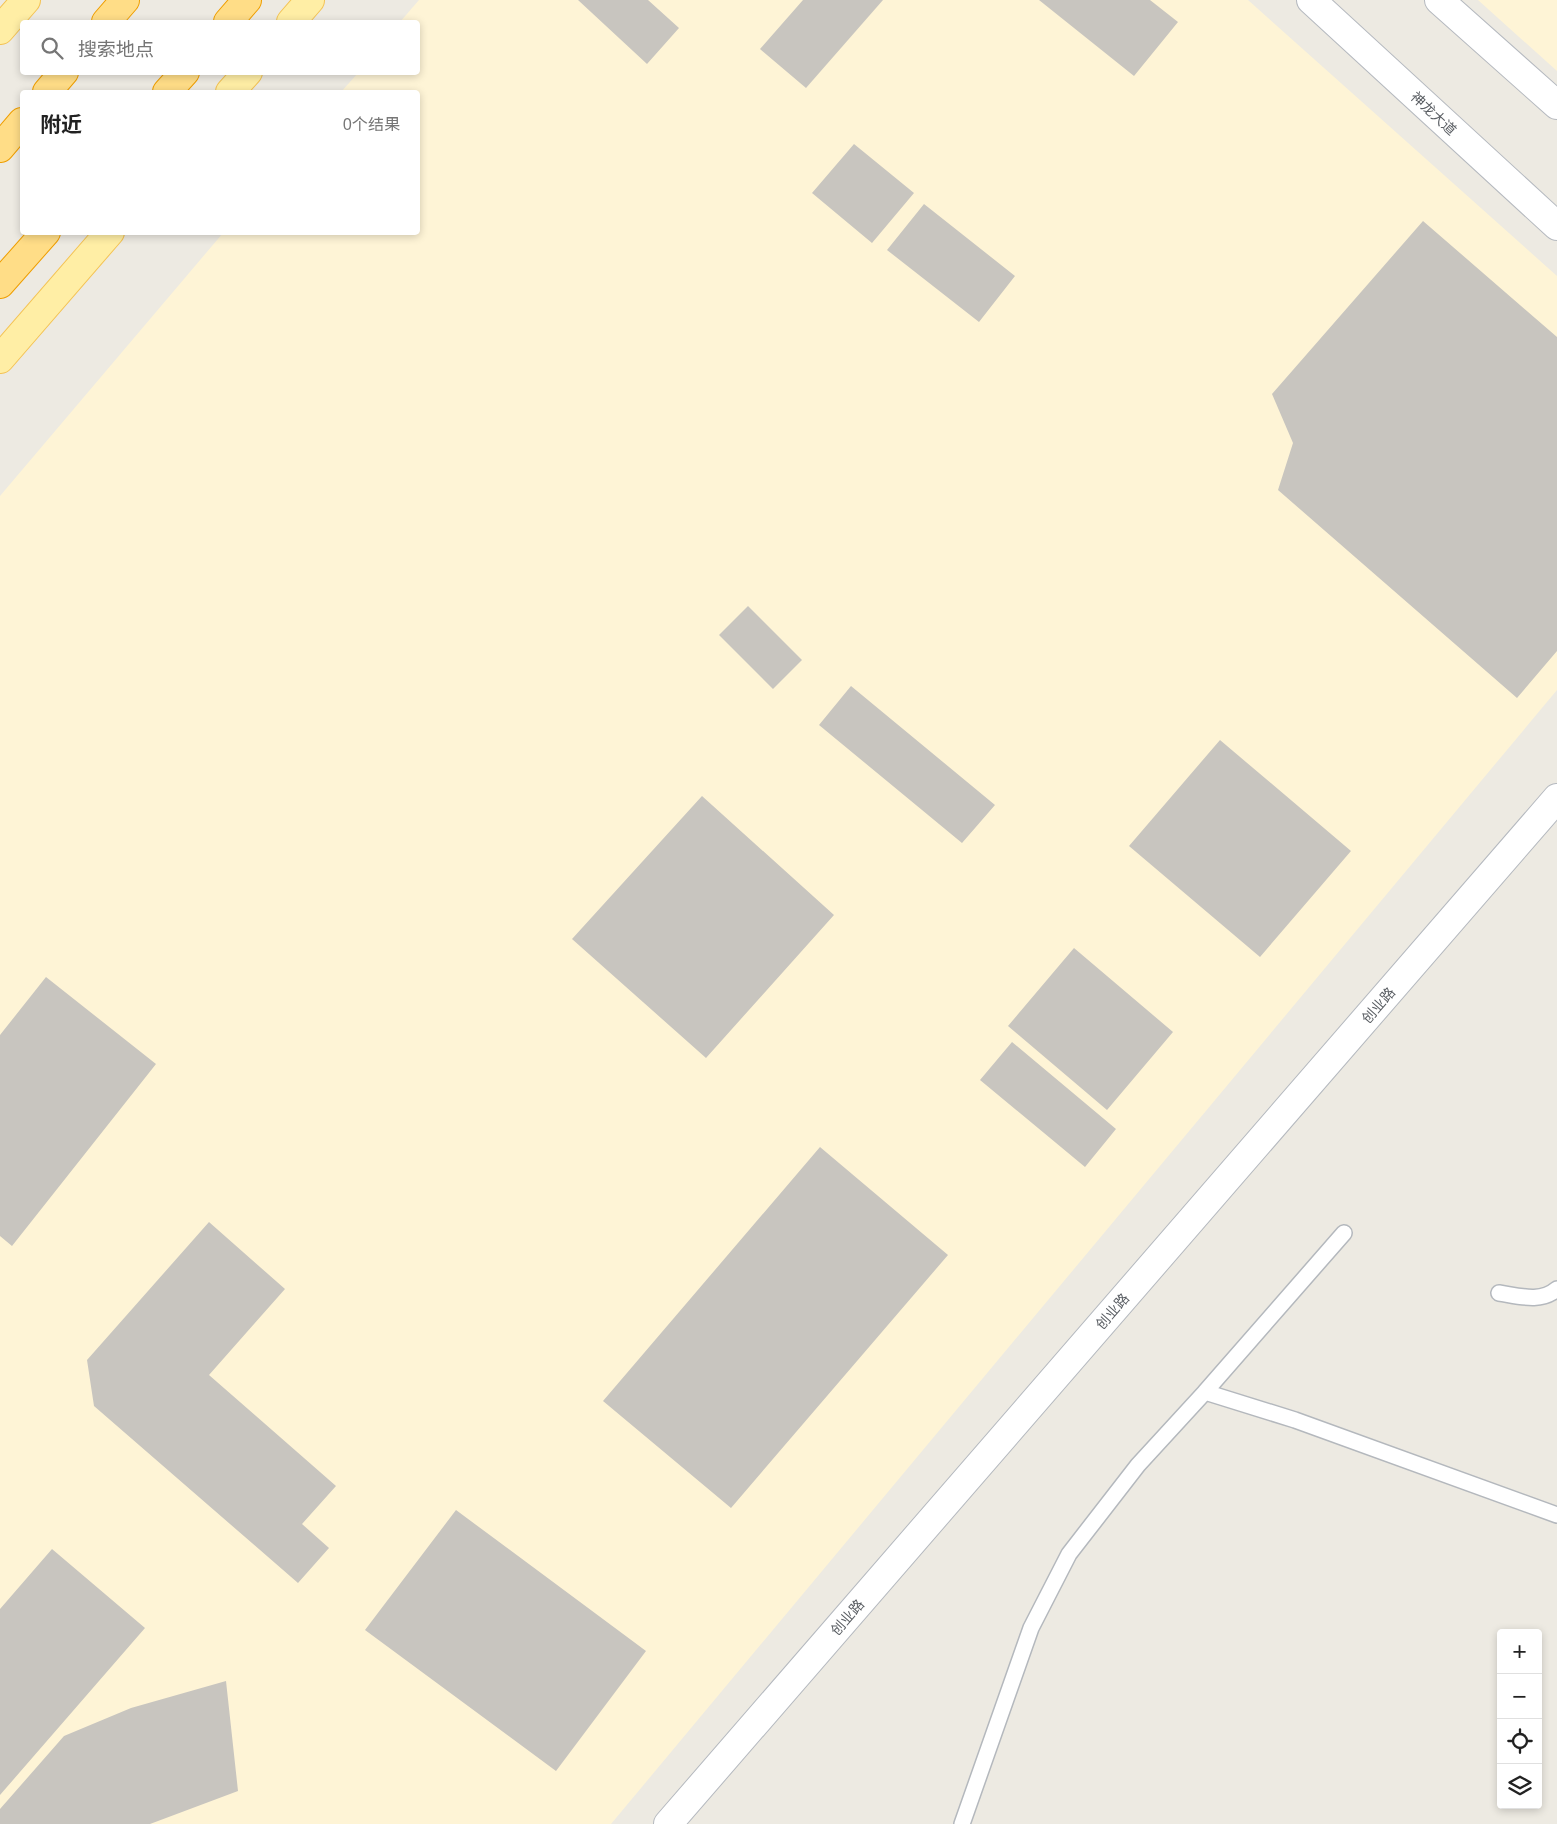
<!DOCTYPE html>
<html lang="zh">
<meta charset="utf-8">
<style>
:root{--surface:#fff;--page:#f6f6f6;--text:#222;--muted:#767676;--line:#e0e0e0}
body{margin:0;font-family:"Noto Sans","Noto Sans SC",sans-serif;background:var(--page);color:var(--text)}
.controls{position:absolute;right:15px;bottom:15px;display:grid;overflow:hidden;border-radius:5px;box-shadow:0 2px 8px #0003}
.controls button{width:45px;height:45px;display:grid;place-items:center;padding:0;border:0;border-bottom:1px solid var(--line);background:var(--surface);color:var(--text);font:25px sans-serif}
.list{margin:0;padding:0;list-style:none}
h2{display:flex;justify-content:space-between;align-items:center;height:65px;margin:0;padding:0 20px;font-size:21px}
h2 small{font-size:16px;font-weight:400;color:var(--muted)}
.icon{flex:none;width:28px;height:28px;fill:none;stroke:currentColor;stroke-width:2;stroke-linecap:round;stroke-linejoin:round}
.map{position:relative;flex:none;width:1557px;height:1824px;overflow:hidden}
.search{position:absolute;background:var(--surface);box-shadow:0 2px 8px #0003;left:20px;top:20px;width:400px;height:55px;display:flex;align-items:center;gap:12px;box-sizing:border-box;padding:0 18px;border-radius:5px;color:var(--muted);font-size:19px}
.panel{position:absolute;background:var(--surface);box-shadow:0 2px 8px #0003;left:20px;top:90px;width:400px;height:145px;border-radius:5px}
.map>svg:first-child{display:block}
.commercial{fill:#fef4d6}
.building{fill:#c8c5bf}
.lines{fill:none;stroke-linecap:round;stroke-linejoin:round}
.lane-casing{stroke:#b4b8bd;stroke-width:18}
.secondary-casing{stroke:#b5b9bf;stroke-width:30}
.primary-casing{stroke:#f4c354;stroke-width:30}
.highway-casing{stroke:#ef9e00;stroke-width:30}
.lane{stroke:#fff;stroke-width:15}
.secondary{stroke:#fff;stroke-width:28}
.primary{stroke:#ffeea5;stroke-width:28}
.highway{stroke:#ffdd87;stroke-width:28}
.labels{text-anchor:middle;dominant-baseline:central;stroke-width:4.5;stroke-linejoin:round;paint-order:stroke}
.street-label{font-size:14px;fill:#5a5e63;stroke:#fff}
</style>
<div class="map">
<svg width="1557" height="1824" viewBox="0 0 1557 1824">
<rect width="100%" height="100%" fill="#edeae2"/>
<!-- commercial -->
<path class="commercial" d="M419,0H1248L1557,276V690L611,1824H0V496L223,233L418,232V92H341L358,73L418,72V22H400Z
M1478,0H1557V71Z"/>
<!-- building -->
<path class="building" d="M578,0H648L679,28L647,64Z
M803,0H883L806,88L760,49Z
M1039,0H1150L1178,22L1134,76Z
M854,144L914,193L872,243L812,193Z
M924,204L1015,276L979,322L887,250Z
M1423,221L1557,337V651L1517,698L1278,490L1293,443L1272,394Z
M748,606L802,660L773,689L719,635Z
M851,686L995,805L962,843L819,725Z
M1220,740L1351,851L1260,957L1129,846Z
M702,796L834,915L706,1058L572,939Z
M1074,948L1173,1032L1107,1110L1008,1026Z
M46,977L156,1064L12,1246L0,1236V1035Z
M1012,1042L1116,1129L1085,1167L980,1080Z
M820,1147L948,1255L731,1508L603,1401Z
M209,1222L285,1289L209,1375L336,1486L302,1524L329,1548L298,1583L94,1406L87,1360Z
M456,1510L646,1651L556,1771L365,1630Z
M52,1549L145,1628L0,1795V1609Z
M226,1681L238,1791L150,1824H0V1809L64,1736L131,1708Z"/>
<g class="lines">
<!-- lane casing -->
<g class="lane-casing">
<path id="lane" d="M1499,1293C1519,1296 1541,1303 1557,1289
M1205,1392L1344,1233
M962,1824L1031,1628L1069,1554L1138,1465L1205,1392L1295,1420L1557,1515"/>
</g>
<!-- secondary casing -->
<g class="secondary-casing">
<path id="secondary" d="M1311,0L1557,226
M1439,0L1557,105
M668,1824L1557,798"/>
</g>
<!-- primary casing -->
<g class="primary-casing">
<path id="primary" d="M291,22L310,0
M0,30L26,0
M230,92L248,72
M0,359L110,232"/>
</g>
<!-- highway casing -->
<g class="highway-casing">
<path id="highway" d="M106,22L125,0
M228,22L247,0
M47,92L64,72
M167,92L185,72
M0,148L22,122
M0,284L46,232"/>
</g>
<!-- lane -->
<use href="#lane" class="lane"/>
<!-- secondary -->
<use href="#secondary" class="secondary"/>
<!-- primary -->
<use href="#primary" class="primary"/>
<!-- highway -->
<use href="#highway" class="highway"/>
</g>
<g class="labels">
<!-- street labels -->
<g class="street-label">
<text transform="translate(1434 113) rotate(43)">神龙大道</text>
<text transform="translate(1378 1005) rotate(-49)">创业路</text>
<text transform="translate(1112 1311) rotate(-49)">创业路</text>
<text transform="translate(847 1617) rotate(-49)">创业路</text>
</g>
</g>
</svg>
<div class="controls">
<button>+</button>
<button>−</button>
<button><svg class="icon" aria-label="locate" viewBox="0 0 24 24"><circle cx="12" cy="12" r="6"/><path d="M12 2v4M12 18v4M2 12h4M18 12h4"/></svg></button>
<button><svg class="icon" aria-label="layers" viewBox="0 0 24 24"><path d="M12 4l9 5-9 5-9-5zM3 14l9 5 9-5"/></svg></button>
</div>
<div class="search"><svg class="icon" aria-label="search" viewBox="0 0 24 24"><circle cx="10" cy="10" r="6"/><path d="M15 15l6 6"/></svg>搜索地点</div>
<section class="panel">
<h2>附近<small>0个结果</small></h2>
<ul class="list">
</ul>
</section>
</div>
